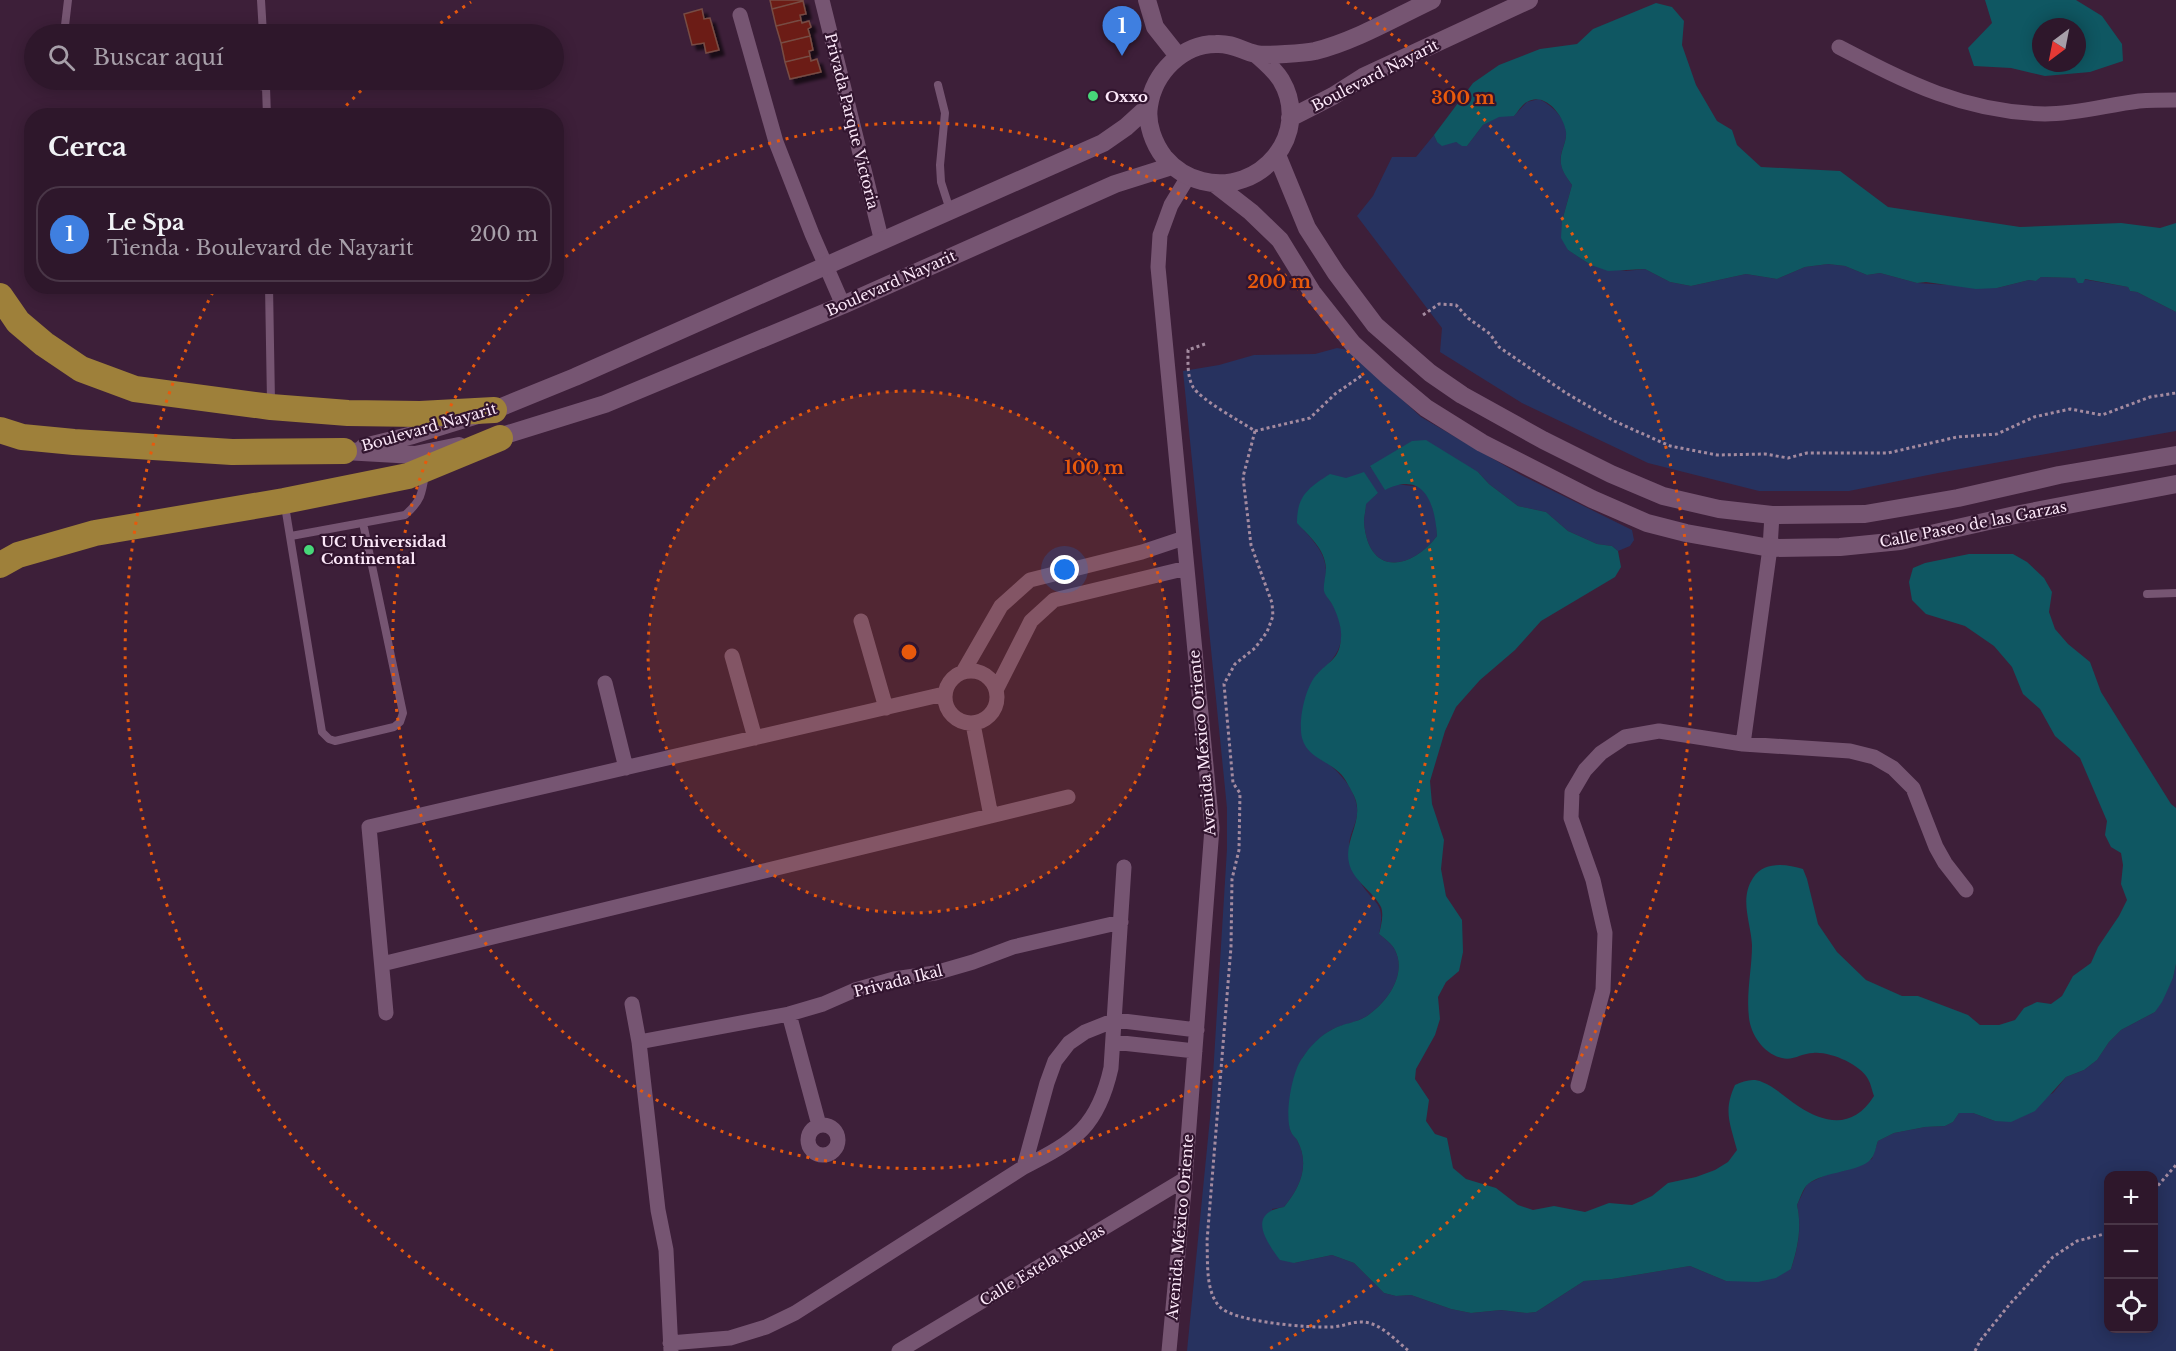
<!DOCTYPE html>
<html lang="es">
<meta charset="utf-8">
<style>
:root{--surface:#2e172b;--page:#3a2437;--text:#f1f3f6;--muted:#a79fa9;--line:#493647;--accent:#2563eb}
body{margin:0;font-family:"Libre Baskerville",serif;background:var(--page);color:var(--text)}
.controls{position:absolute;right:18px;bottom:18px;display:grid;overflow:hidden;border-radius:12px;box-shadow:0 3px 15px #0003}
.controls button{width:54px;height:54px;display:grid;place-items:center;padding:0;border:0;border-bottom:2px solid var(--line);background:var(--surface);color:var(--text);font:30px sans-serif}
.compass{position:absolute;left:2032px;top:18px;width:54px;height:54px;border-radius:50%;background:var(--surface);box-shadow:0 3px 15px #0003;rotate:212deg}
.you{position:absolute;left:1065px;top:570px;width:21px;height:21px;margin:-15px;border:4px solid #fff;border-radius:50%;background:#1a73e8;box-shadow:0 0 0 9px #1a73e833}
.badge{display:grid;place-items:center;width:39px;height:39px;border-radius:50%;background:var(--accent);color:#fff;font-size:20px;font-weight:700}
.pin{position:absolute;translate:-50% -50px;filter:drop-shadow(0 2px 3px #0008)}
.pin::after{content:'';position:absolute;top:32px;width:21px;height:18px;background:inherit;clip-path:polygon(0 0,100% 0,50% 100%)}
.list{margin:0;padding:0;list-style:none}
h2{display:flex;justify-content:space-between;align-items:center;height:78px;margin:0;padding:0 24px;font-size:26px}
h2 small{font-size:20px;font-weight:400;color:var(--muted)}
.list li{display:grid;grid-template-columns:39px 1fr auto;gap:18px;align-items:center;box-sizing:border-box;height:96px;margin:0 12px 12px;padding:0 12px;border:2px solid var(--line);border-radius:24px}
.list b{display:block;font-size:22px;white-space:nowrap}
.list p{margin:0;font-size:20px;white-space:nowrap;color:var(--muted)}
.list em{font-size:20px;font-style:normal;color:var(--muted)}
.icon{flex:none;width:33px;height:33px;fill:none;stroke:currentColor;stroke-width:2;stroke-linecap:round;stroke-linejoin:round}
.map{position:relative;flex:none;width:2176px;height:1351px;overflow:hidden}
.search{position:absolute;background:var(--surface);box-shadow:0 3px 15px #0003;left:24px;top:24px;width:540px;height:66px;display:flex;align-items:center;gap:15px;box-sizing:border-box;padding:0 21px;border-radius:33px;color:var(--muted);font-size:22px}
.panel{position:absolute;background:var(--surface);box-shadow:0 3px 15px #0003;left:24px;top:108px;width:540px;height:186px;border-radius:24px}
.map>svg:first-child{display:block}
.green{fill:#27325f;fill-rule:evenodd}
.water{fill:#0f5762;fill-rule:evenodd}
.building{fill:#6c1d12;stroke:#774c44;stroke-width:1.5;filter:url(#shadow)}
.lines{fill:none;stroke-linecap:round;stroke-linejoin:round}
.path{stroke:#a48ba0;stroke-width:3;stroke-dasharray:3 3;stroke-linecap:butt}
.service{stroke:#765572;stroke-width:8}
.minor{stroke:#765572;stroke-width:15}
.tertiary{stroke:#765572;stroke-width:18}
.trunk{stroke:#9e803a;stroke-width:26}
.ring{fill:none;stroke:#e8590c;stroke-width:3;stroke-dasharray:3 6}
.poi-dot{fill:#47d779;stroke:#32152f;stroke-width:2}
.labels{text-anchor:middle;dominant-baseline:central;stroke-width:4.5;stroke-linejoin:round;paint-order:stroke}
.street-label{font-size:15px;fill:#fce8f9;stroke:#32152f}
.poi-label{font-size:15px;font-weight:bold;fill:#fce8f9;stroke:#32152f;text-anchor:start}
.centre{fill:#e8590c;stroke:#32152f;stroke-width:3}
.ring-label{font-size:18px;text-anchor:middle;font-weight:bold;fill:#e8590c;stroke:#32152f;stroke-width:4.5;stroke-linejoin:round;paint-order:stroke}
</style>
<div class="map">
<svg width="2176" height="1351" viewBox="0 0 2176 1351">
<defs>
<filter id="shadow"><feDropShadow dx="5" dy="5" stdDeviation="1.5" flood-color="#0009"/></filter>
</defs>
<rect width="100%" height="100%" fill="#3d1f39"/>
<!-- green -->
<path class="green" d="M1539,99C1552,105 1568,120 1566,136C1565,146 1559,153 1561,164C1562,171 1568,179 1572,185L1562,221L1568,250L1591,265L1626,271L1645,269L1670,282L1691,286L1746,274L1777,279L1805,267L1828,264L1845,266L1867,275L1880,273L1917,283L1997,288L2029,280L2036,281L2041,277L2076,278L2128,287L2130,291L2137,292L2176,312V431L1938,473L1849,491H1759L1648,463L1522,403L1440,352L1442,328L1357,216L1373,196L1392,157H1416L1434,135L1437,142H1456L1467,146L1483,125L1499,116H1514L1527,102Z
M1337,348L1349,350L1421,417L1521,475L1632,530L1634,540L1630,546L1618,551L1612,546L1597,544L1568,531L1546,512L1518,506L1489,484L1478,472L1390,455L1370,467L1396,484L1420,487L1428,495L1436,518L1437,536C1410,571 1368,576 1364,522C1364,516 1366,509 1366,503L1378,493L1298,523C1310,538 1325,550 1326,570C1326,577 1323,587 1325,593C1327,597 1330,601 1333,605C1348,635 1343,654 1317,674L1330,765C1345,778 1362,799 1356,820C1353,831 1347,840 1350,851C1353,861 1354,874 1360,882C1375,906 1386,901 1379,934C1384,938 1392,944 1395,950C1407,974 1388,1002 1367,1016C1356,1023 1344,1024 1333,1029C1321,1035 1311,1046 1303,1057C1294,1069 1286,1119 1291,1132C1293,1135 1295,1137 1297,1140C1310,1164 1301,1187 1284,1207L1272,1209L1294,1263L1332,1255L1354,1263L1384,1293L1396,1296L1411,1295L1451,1309L1471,1313L1501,1310L1527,1313L1536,1312L1584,1281L1612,1279L1690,1266L1726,1281L1791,1269C1798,1248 1802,1227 1797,1205L1807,1184L1832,1172L1843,1171L1872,1159L1878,1141L1894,1133L1925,1127L1945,1126L1953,1122L1959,1113H1973L1995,1121L2053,1093L2066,1077L2084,1070L2097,1060L2109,1042L2121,1030L2155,1012L2173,978L2176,964V1351H1187L1211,1108L1227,849V808L1183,371L1219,365L1254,355L1315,354ZM2108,1176H2154V1328H2108Z"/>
<!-- water -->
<path class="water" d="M1985,0H2076L2102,16L2122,44L2123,61L2090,72L2045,76L2011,68L1974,66L1968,48L1992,23ZM2041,27H2077V63H2041Z
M1656,3L1672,7L1684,21L1682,45L1696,85L1717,121L1732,130L1737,145L1761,167L1840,171L1888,207L2020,227L2121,223L2160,228L2176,223V312L2137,292L2130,291L2128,287L2085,279L2083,283H2078L2075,278L2041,277L2036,281L2029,280L1997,288L1976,289L1926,282L1917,283L1880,273L1867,275L1845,266L1828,264L1805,267L1777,279L1746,274L1691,286L1670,282L1645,269L1608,271L1591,265L1577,256L1568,250L1561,238L1562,221L1572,185C1568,179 1562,172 1561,164C1559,152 1567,143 1566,132C1564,116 1545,91 1527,102C1522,104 1518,112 1514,116L1499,117L1483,125L1467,146H1462L1456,142L1442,146L1437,142L1434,135L1473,83L1499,65L1540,49L1577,44L1593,29Z
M1426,440L1478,472L1489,484L1518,506L1546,512L1568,531L1597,544L1612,546L1618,551L1621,567L1615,577L1541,621L1515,650L1480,680L1456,707L1445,731L1430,781L1432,804L1444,840L1441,869L1446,896L1462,920L1463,952L1459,971L1446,982L1438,997L1440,1019L1435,1035L1416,1069L1415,1079L1429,1100L1426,1121L1435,1134L1447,1138L1453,1168L1466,1179L1496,1188L1518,1205L1533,1210L1554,1206L1585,1212L1609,1203L1632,1205L1652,1196L1668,1183L1696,1177L1715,1170L1728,1162L1737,1150C1730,1123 1723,1111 1735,1085C1744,1081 1753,1078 1762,1082C1775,1087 1786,1098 1798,1106C1827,1125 1854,1128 1874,1096C1872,1091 1871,1084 1868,1079C1860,1064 1829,1051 1813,1053C1802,1053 1793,1061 1782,1058C1764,1054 1751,1035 1749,1018C1746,993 1752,969 1752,945C1751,923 1739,899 1753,878C1764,861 1786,864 1803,869L1807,879L1818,924L1837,952L1866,980L1902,996H1918L1968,1015L1980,1025H1999L2015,1020L2024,1008L2037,1002L2051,1004L2062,996L2073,976L2091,963L2098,947L2119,916L2127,900L2121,884L2123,865L2121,853L2111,847L2105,835L2107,821L2080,758L2055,736L2040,709L2023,694L2012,667L1994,646L1965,626L1926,614L1912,600L1909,582L1913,568L1925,563L1969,554H2013L2027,562L2044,578L2052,592L2049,612L2055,629L2068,644L2090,662L2101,692L2171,804L2176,808V964L2173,978L2162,1002L2155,1012L2121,1030L2109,1042L2097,1060L2084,1070L2066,1077L2035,1111L2011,1122L1995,1121L1973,1113H1959L1953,1122L1945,1126L1925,1127L1894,1133L1878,1141C1876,1146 1875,1155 1871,1159C1861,1172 1824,1171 1808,1184C1803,1188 1800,1199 1797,1205C1802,1227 1798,1247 1791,1269L1776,1278L1758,1282L1726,1281L1690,1266L1612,1279L1584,1281L1536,1312L1527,1313L1501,1310L1471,1313L1451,1309L1411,1295L1396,1296L1384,1293L1354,1263L1332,1255L1294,1263L1280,1260C1265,1240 1247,1213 1284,1207C1301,1187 1310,1164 1297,1140C1295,1137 1292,1135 1291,1132C1284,1117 1292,1070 1303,1057C1310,1046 1321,1035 1333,1029C1344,1023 1356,1023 1367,1016C1388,1002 1407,974 1395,950C1392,944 1384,938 1379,934C1381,926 1384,915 1381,907C1373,891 1353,881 1349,863C1344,841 1362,823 1356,801C1354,794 1349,787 1346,781C1335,761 1308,761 1302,738C1298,721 1305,686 1318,673C1331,660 1340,658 1341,637C1342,628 1337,614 1333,606C1331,601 1325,596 1324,591C1323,585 1326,575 1326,568C1325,549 1309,536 1297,523C1297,496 1308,488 1330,474L1346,478L1364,472L1378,493L1366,504C1366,510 1364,516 1364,522C1368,576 1410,571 1437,536C1435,503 1424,470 1385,490L1370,466L1412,441Z"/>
<!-- building -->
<path class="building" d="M770,0H803V1L772,9Z
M803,1L806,14L800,15L801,20L776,26L772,9Z
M702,9L704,19L710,18L719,50L706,53L704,43L692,45L684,14Z
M801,20L802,23L809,21L811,27L808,29L810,36L781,43L776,26Z
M810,36L813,50L809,51L810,56L785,62L781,43Z
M810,56L811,61L817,59L821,72L790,79L785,62Z"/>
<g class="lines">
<!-- path -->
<path class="path" d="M1423,315L1439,304L1456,305L1468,318L1490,334L1499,347L1566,393L1614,421L1670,446L1717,455L1765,454L1788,458L1807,453H1888L1957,437L1997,434L2034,417L2070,409L2102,415L2150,397L2176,393
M1205,344L1188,350C1188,362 1187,376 1193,387C1201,400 1240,421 1255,431L1310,418L1335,394L1361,376
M1255,431L1243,477L1251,545L1272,603L1273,616L1267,632L1255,648L1235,664L1224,684L1233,783L1240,793L1239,850L1232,879L1231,947L1207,1241C1208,1261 1205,1292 1220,1307C1234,1322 1309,1328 1331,1327C1342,1327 1353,1321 1363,1322C1381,1323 1396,1341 1409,1351
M2154,1190L2176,1165
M1975,1351L1980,1341L2009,1305L2053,1257L2077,1241L2108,1233"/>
<!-- service -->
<path class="service" d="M261,0L263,34
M64,34L68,0
M225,80L266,87L267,116
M938,85L945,113L940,165L941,182L950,210
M269,286L271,402
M285,506L322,732L329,739L335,741L394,727L400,722L403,713L363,523
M291,536L405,515C421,501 422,494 425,474
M2147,594L2176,593"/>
<!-- minor -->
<path class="minor" d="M822,0L882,242
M740,15L776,142L812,234L843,305
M1839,47C1908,83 1964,112 2045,114C2077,114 2107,105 2139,101C2152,100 2164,100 2176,100
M861,621L886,708
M732,656L755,738
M945 697a26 26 0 1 1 52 0a26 26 0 1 1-52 0Z
M963,672L1001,606L1030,580L1142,552L1184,538
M605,683L626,768
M996,690L1031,621L1054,600L1187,568
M973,724L991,816
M1743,744L1770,548L1772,515
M382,964L1068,797
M632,1004L639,1042L658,1210L666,1250L671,1351
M386,1013L369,827L944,694
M789,1014L819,1125
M639,1042L789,1014L823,1004L855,990L894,979L935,973L973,962L1013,947L1121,922
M1113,1042L1195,1051
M1578,1086L1603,990L1605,933L1593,880L1571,818L1572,792L1585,770L1601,753L1625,737L1659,731L1743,744L1850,751L1874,757L1893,768L1913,788L1936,847L1945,863L1966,890
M808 1140a15 15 0 1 1 30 0a15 15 0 1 1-30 0Z
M1024,1167L1047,1083L1055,1061L1069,1043L1085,1032L1115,1020L1197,1030
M670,1343L730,1338L766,1327L795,1313L1024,1167C1076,1141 1098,1126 1111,1068L1124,867
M899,1351L1185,1179
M1169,1351L1185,1179L1212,828L1158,267L1160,235L1171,205L1188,177"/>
<!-- tertiary -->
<path class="tertiary" d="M1147,0L1155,27L1178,56
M1256,54C1265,62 1274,69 1281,80C1313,134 1260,196 1202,181C1186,177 1175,170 1164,157C1154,144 1146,124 1149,106C1154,73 1182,44 1216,44C1233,43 1242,51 1256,54C1266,56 1305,53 1315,51C1355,41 1394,18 1432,0
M1290,118L1333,96L1363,77L1529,0
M1277,155L1307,228L1336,273L1375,325L1430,373L1462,395L1543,440L1611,474L1663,496L1719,509L1772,515L1865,514L1958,498L2059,475L2176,455
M1215,184L1251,212L1280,240L1312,292L1353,344L1389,377L1426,408L1482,443L1592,499L1647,523L1686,533L1770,548L1840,547L1900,541L2015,515L2176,484
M489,440L605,404L843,305L1115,184L1172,166
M364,447L413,435L494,410L575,377L1103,143L1126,127L1148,107
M344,451L415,455L459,446"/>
<!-- trunk -->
<path class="trunk" d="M0,296L18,322L44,344L81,369L135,389L271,407L348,413L420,414L494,410
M0,430L22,437L74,442L232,452L344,451
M0,565L18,555L95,533L284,501L408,476L500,438"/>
</g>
<!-- distance rings -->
<circle cx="909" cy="652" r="261" fill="#e8590c" fill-opacity=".12"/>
<g class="ring">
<circle cx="909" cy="652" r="261"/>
<path d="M559 263A523 523 0 1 1 533 289"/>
<path d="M553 1351A784 784 0 0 1 214 290M340 112A784 784 0 0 1 369 83M426 34A784 784 0 0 1 471 2M1347 2A784 784 0 0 1 1265 1351"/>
</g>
<!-- markers -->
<g class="poi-dot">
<circle cx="1093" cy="96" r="6"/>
<circle cx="309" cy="550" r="6"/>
</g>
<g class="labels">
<!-- street labels -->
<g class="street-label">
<text transform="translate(1375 75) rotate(-27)">Boulevard Nayarit</text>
<text transform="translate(852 121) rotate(76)">Privada Parque Victoria</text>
<text transform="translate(891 283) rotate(-24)">Boulevard Nayarit</text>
<text transform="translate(429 427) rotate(-16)">Boulevard Nayarit</text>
<text transform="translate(1973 524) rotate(-11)">Calle Paseo de las Garzas</text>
<text transform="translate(1202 743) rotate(-95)">Avenida México Oriente</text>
<text transform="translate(898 981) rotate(-14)">Privada Ikal</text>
<text transform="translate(1180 1227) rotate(-85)">Avenida México Oriente</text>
<text transform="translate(1042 1265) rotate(-31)">Calle Estela Ruelas</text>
</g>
<!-- poi labels -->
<g class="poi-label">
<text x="1105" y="96">Oxxo</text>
<text x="321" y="541">UC Universidad<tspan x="321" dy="17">Continental</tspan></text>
</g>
</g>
<circle cx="909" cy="652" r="9" class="centre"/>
<g class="ring-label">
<text x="1463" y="104">300 m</text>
<text x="1279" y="288">200 m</text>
<text x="1094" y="474">100 m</text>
</g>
</svg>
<div class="controls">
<button>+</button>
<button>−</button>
<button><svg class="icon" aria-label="locate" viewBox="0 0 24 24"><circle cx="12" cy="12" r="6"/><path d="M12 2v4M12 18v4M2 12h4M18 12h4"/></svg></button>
</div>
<svg class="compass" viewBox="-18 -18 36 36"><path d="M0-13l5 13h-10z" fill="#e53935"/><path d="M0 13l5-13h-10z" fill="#a79fa9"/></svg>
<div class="you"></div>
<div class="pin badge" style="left:1122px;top:56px;background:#3f7fe0">1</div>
<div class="search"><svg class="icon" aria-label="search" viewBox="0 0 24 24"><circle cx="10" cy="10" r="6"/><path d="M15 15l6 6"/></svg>Buscar aquí</div>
<section class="panel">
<h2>Cerca<small></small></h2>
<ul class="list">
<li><span class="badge" style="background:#3f7fe0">1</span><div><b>Le Spa</b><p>Tienda · Boulevard de Nayarit</p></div><em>200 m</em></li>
</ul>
</section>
</div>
